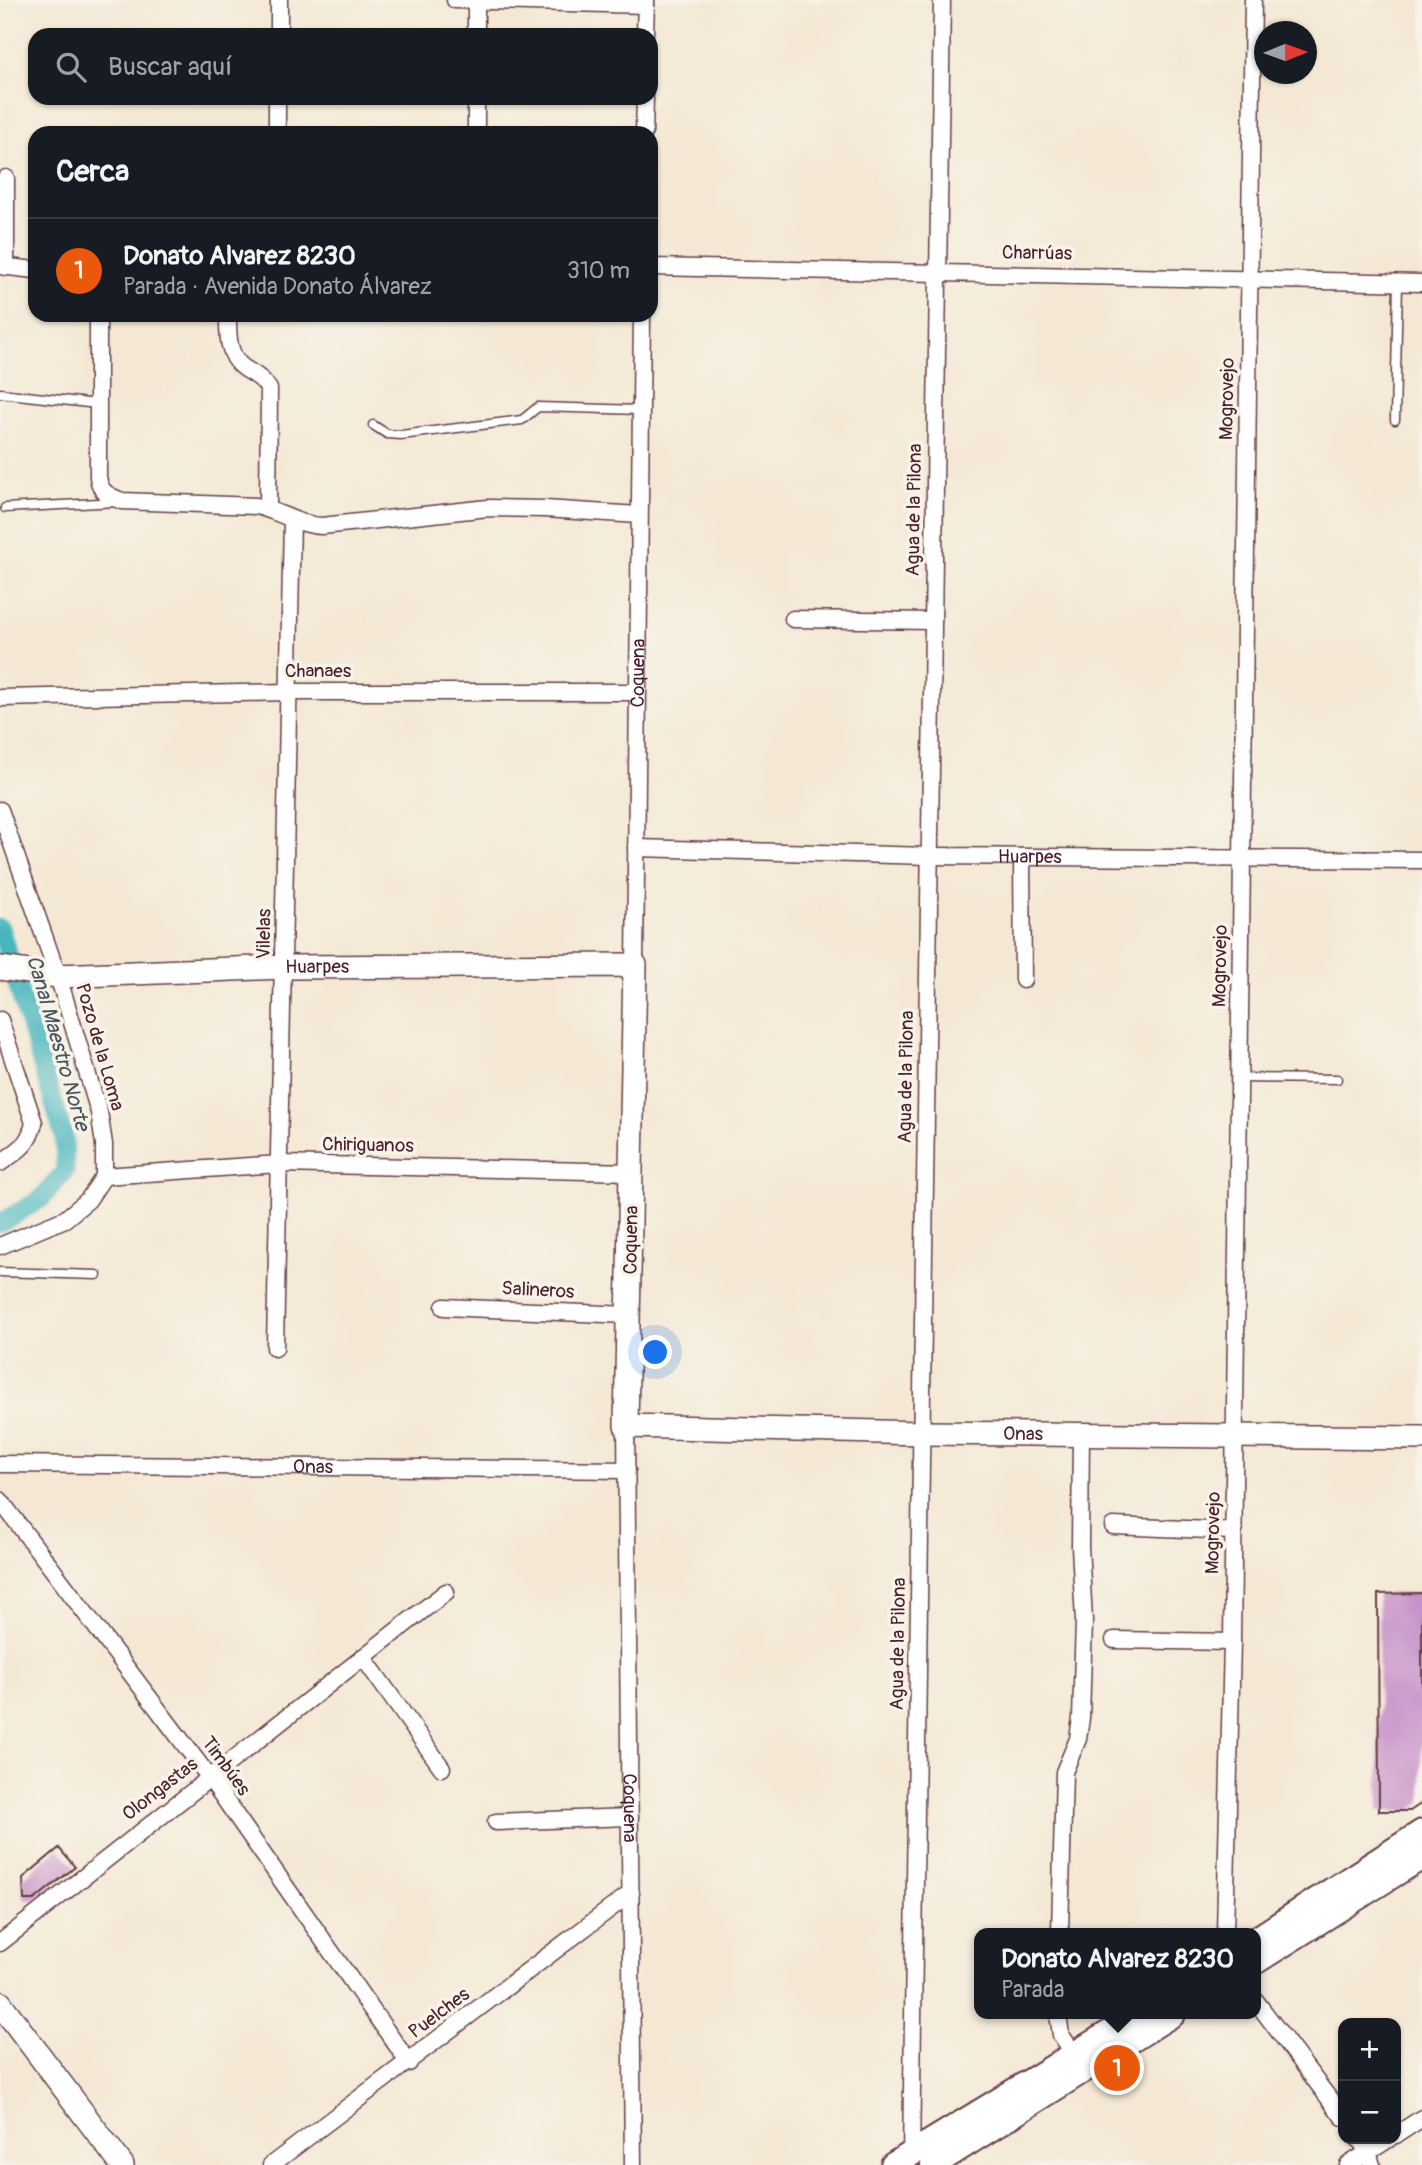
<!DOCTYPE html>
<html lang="es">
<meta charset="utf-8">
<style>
:root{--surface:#171b24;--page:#20242c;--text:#f1f3f6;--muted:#9ea1a6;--line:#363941;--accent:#ea580c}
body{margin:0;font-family:Pangolin,sans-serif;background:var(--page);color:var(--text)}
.controls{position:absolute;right:21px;bottom:21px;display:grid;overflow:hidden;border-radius:14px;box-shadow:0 2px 5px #0004}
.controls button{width:63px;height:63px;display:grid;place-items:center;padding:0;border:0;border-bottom:2px solid var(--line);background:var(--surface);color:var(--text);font:35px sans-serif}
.compass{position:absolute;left:1254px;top:21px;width:63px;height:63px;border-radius:50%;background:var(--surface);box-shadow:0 2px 5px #0004;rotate:89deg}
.you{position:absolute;left:656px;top:1353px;width:24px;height:24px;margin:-18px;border:5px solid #fff;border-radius:50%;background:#1a73e8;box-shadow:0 0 0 10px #1a73e833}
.badge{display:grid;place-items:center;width:46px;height:46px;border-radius:50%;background:var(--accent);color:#fff;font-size:23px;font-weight:700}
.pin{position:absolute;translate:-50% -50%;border:4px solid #fff;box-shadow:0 2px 7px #0006}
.popup{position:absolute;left:974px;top:1928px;width:287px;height:91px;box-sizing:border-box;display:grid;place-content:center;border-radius:14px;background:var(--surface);filter:drop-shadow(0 2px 5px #0005);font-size:23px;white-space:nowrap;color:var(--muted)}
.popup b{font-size:26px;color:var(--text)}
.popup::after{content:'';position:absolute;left:50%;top:100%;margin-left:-14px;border:14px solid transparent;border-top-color:var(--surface)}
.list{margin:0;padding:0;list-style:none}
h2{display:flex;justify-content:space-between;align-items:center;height:91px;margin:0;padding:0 28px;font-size:30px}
h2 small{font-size:23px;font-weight:400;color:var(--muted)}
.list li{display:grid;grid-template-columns:46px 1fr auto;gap:21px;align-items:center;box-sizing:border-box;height:105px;padding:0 28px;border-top:2px solid var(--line)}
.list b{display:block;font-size:26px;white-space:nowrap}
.list p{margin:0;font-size:23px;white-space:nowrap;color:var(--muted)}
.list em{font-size:23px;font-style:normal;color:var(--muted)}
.icon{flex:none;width:38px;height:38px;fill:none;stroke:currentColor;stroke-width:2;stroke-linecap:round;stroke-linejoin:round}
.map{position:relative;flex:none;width:1422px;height:2165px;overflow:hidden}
.search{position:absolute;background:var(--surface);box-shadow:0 2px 5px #0004;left:28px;top:28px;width:630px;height:77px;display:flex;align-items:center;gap:18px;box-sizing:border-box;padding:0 24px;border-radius:21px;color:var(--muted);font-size:26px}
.panel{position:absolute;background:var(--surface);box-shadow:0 2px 5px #0004;left:28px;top:126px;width:630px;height:196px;border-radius:21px}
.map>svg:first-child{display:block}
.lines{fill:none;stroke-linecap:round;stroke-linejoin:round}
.canal{stroke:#47b6bf;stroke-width:19}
.building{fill:#c68fc9}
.service-casing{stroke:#643d44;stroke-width:11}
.minor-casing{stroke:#643d44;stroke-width:19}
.secondary-casing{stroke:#643d44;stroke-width:26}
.primary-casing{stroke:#643d44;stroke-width:28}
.service{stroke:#fff;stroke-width:8}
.minor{stroke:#fff;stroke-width:16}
.secondary{stroke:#fff;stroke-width:23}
.primary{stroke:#fff;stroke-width:24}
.labels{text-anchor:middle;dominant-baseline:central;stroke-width:7;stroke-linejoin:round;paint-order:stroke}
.street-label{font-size:19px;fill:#4a1f2b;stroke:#f7f3e8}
.water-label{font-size:21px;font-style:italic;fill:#49545f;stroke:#f7f3e8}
</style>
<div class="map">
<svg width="1422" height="2165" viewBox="0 0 1422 2165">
<rect width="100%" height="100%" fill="#f7f3e8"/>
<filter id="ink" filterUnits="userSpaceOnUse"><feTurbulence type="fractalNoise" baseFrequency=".0143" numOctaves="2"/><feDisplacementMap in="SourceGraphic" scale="14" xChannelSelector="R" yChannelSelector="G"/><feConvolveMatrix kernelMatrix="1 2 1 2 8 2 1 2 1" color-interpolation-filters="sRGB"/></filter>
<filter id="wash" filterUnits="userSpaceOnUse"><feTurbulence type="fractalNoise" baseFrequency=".00686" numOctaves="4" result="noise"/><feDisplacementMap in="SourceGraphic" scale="28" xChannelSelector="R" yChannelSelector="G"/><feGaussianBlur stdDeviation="1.57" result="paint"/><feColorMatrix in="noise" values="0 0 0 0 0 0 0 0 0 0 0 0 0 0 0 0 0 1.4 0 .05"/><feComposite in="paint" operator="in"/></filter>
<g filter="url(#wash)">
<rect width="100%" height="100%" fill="#f4e8d4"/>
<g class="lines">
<!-- canal -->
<path class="canal" d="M0,928L64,1137L65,1171L41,1199L0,1223"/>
</g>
<g id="blocks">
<!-- building -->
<path class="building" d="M1422,1593V1803L1410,1811H1379L1378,1594Z
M59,1848L75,1867L34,1900H24L23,1878Z"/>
</g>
</g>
<g filter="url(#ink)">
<use href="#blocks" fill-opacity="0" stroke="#643d44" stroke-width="2"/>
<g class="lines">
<!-- service casing -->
<g class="service-casing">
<path id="service" d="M0,393L97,404
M1395,420L1398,283
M373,425L387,434L401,435L522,420L538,407L641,410
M5,508L117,502
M1239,1078L1337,1079
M0,1272L97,1275"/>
</g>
<!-- minor casing -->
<g class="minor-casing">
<g id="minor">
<path d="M455,0L646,5"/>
<path d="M476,0V35"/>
<path d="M279,35V0"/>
<path d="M645,35L646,0"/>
<path d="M476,98V133"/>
<path d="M277,133V98"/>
<path d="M644,133L645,98"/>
<path d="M0,266L35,270"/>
<path d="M6,267V178"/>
<path d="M651,267L1422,283"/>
<path d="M98,315V477C100,493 109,496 122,501L256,506C279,511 298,525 322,526L488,508L545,509L639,515"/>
<path d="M228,315C228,333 227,356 244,368C255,375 262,378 269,389L268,508"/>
<path d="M793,619L933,621"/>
<path d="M0,698L289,692H637"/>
<path d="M0,810L58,976L99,1112L104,1144V1176L88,1200L65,1219L0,1246"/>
<path id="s1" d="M636,848L930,856L1422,860"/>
<path d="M1022,857L1023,980"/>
<path id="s2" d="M635,965L642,315"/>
<path d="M0,1020L34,1123C29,1145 18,1151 0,1163"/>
<path d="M104,1176L280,1164L632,1172"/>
<path d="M444,1307L629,1315"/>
<path d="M275,1348L292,520"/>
<path id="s3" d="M626,1426L633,2165"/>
<path id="s4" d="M0,1464L627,1470"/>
<path d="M0,1500L209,1777L409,2063"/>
<path d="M1113,1526L1234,1531"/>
<path d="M1114,1640L1232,1642"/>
<path d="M363,1657L442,1768"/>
<path d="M496,1822L630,1817"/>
<path d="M1060,1933L1064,1772L1078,1739L1081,1718L1084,1621L1080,1546L1081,1434"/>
<path d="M1225,1933L1232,1642L1253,0"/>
<path d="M0,1943L446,1592"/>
<path d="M1255,2000L1343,2117"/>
<path d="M1058,2014L1061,2035L1075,2055"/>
<path d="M1396,2135L1422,2118"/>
<path d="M1359,2139L1368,2152L1372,2165"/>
<path d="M911,2159L942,0"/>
<path d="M271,2165L631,1893"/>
<path d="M1348,2165L1389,2139"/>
</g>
</g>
<!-- secondary casing -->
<g class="secondary-casing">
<g id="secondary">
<path id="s5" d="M0,968L58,976L284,967L635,965L626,1426L922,1433L1422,1438"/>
<path d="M0,2003L122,2165"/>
</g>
</g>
<!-- primary casing -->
<g class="primary-casing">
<path id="primary" d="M1255,1940L1422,1832
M1255,1962L1422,1857
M893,2165L1140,2014
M933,2165L1173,2014"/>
</g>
<!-- service -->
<use href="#service" class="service"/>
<!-- minor -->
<use href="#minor" class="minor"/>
<!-- secondary -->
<use href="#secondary" class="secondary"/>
<!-- primary -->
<use href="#primary" class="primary"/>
</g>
</g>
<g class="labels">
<!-- street labels -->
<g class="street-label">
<text transform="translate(1037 253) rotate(1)">Charrúas</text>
<text transform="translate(1227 399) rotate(-89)">Mogrovejo</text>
<text transform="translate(914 510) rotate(-89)">Agua de la Pilona</text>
<text x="318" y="671">Chanaes</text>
<text stroke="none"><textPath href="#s2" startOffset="292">Coquena</textPath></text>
<text stroke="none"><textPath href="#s1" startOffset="394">Huarpes</textPath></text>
<text transform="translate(264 934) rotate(-89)">Vilelas</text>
<text transform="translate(1220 966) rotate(-89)">Mogrovejo</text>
<text stroke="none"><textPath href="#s5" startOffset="318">Huarpes</textPath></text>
<text transform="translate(100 1047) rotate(74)">Pozo de la Loma</text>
<text transform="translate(906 1077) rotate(-89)">Agua de la Pilona</text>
<text transform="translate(368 1145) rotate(1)">Chiriguanos</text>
<text transform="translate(631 1240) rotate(-89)">Coquena</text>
<text transform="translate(538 1290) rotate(3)">Salineros</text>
<text stroke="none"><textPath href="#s5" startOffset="1494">Onas</textPath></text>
<text stroke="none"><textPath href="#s4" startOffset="313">Onas</textPath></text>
<text transform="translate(1213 1533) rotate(-89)">Mogrovejo</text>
<text transform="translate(898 1644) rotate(-89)">Agua de la Pilona</text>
<text transform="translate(226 1766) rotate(54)">Timbúes</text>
<text transform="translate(160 1789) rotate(-38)">Olongastas</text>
<text stroke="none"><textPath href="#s3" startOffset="382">Coquena</textPath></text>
<text transform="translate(439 2013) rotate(-37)">Puelches</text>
</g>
<!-- water labels -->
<g class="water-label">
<text transform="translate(58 1043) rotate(74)">Canal Maestro Norte</text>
</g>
</g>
</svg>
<div class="controls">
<button>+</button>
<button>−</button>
</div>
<svg class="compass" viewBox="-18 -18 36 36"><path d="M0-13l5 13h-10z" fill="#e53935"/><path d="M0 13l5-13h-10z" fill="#9ea1a6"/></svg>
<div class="you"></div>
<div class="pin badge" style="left:1117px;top:2068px">1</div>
<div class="popup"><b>Donato Alvarez 8230</b>Parada</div>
<div class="search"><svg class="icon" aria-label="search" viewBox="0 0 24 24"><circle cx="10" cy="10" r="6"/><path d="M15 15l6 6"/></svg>Buscar aquí</div>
<section class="panel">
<h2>Cerca<small></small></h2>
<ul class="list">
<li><span class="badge">1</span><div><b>Donato Alvarez 8230</b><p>Parada · Avenida Donato Álvarez</p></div><em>310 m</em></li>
</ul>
</section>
</div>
